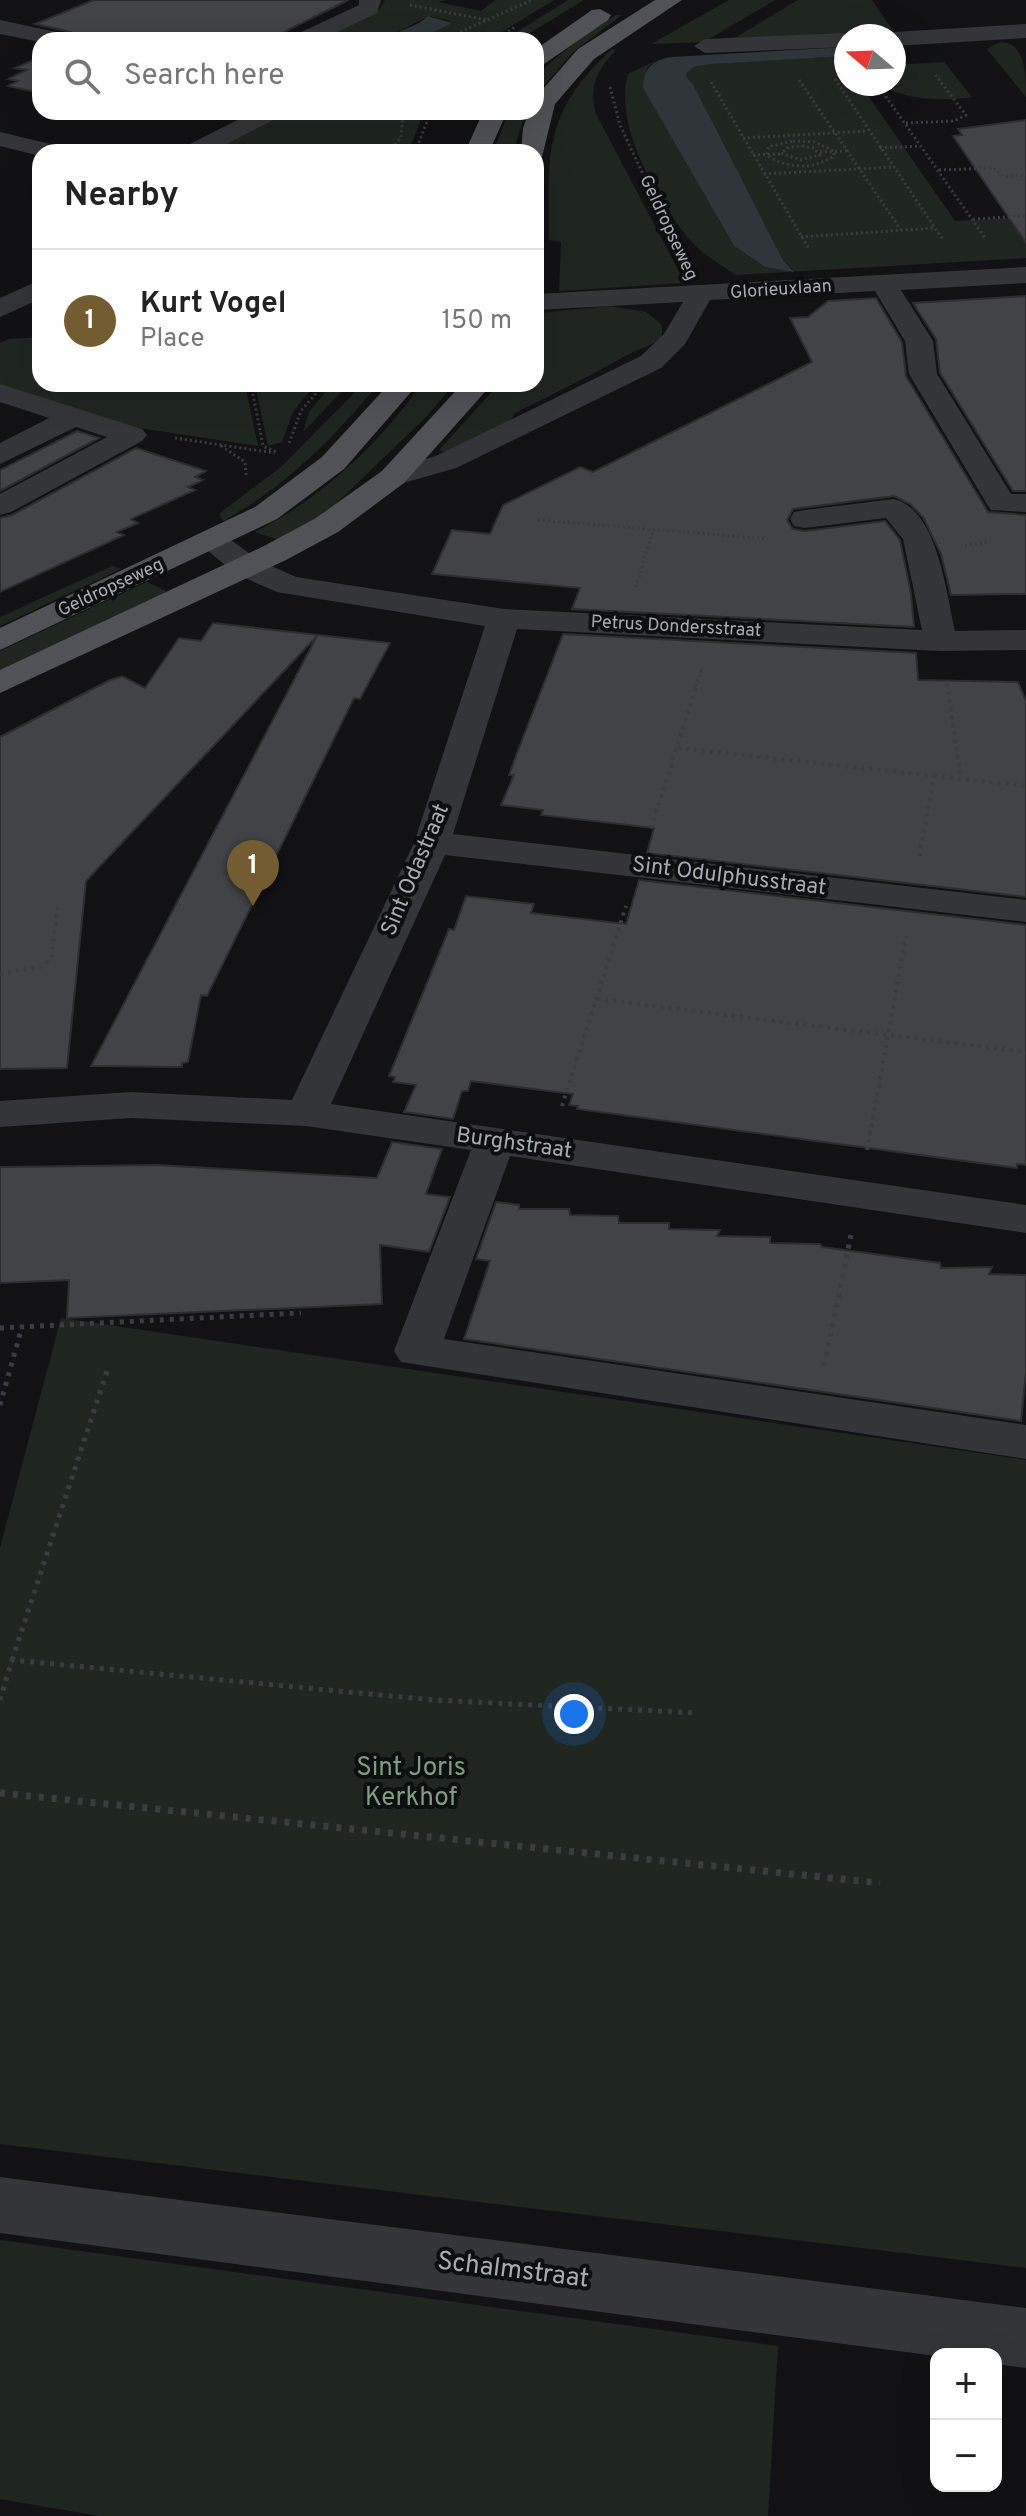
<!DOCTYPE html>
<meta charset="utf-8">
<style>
:root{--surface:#fff;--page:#f6f6f6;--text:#222;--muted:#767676;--line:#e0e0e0;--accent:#745c32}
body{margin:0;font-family:Overpass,sans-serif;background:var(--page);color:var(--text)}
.controls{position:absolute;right:24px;bottom:24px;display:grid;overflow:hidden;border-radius:16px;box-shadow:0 8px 32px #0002}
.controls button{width:72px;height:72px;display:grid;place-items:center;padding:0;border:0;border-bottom:2px solid var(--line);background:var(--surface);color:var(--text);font:40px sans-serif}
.compass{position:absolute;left:834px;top:24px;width:72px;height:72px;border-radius:50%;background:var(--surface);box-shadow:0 8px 32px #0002;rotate:289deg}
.you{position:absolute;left:574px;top:1714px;width:28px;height:28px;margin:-20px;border:6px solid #fff;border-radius:50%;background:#1a73e8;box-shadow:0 0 0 12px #1a73e833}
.badge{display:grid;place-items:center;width:52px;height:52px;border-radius:50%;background:var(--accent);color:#fff;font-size:26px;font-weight:700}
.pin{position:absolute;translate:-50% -66px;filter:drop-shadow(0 2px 4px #0008)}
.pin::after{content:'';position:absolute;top:42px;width:28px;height:24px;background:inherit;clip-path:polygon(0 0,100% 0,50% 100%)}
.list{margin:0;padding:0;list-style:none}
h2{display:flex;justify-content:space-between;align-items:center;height:104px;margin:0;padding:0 32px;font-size:34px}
h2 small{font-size:26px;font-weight:400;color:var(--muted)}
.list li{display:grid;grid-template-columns:52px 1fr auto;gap:24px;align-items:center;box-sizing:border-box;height:144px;padding:0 32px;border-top:2px solid var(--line)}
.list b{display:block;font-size:30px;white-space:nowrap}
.list p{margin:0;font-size:26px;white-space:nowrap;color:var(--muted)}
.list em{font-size:26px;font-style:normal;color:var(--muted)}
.icon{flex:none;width:44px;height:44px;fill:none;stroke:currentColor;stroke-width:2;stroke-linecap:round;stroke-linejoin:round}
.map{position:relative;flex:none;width:1026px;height:2516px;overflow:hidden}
.search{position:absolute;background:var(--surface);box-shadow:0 8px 32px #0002;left:32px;top:32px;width:512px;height:88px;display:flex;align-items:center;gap:20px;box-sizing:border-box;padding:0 28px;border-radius:24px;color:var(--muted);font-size:30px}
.panel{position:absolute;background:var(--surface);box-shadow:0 8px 32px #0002;left:32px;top:144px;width:512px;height:248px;border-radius:24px}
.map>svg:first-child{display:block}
.green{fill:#1f2620}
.water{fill:#2e353b}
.building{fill:#424346;stroke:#2d2d2f;stroke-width:2}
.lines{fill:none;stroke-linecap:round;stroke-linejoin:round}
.path-far3{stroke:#3a3c3f;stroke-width:3;stroke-dasharray:2 3;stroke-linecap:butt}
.path-far2{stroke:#3a3c3f;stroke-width:4;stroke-dasharray:3 5;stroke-linecap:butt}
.path-far1{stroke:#3a3c3f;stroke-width:5;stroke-dasharray:4 6;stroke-linecap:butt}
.path{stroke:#3a3c3f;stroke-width:7;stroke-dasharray:5 8;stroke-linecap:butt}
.minor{fill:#343538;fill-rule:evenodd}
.major{fill:#505257;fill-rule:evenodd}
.labels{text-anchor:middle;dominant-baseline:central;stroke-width:8;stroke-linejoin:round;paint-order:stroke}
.far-street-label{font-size:18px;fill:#a6aab2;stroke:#0d0e0f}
.street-label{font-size:22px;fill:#a6aab2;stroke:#0d0e0f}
.near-park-label{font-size:26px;fill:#7f9b80;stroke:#0d0e0f}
.near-street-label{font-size:26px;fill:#a6aab2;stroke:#0d0e0f}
</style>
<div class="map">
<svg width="1026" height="2516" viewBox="0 0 1026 2516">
<rect width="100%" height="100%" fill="#121214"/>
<!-- green -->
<path class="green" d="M385,0H447L438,2L481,11L495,0H554L489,40H416L451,21L429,16L395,33L388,40H317L380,9Z
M568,0H584L518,40H504Z
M729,0H775L704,42L651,44Z
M798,0H872L894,32L728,42Z
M616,15H622L573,52L536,95V77C560,52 586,33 616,15Z
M1000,42C1026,42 1026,76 1026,97L987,49Z
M612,49L616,50C597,70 588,87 596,114L685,283L559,291L561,242L549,240C548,152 543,113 612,49Z
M842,56L846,63V84H860L955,221L1026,217V258L736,275C724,267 711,259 700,250C663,215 612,125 628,74L655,61L647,68L643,88L734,246L765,267L793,270L783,260L693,84L686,77L687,73L694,67L713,64Z
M944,62L972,97C951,101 898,101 884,84H894V65Z
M286,112H424L408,152H207Z
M509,112H526L513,152H493Z
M610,306L646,312L662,325V337C651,347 641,347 629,354C591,375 554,394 515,413L510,422L446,453L439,450L499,384H536V320L539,313Z
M40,337V384H245L258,446L126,426L0,386V343L9,339Z
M255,384H316L293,412L282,442L268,446Z
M332,384H349L303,432L309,412Z
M363,384H378C335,437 284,488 223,521L219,514L224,510L281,467Z
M421,384H454L427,416L320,519L279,540L255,532C321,498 379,445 421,384Z
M112,566L121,569L0,626V617Z
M147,582L170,593L0,674V651Z
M61,1318L1026,1460V2268L0,2144V1548Z
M0,2240L778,2346L768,2516H99L0,2499Z"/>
<!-- water -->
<path class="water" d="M428,16L452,23L416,40H388C399,28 416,28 428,16Z
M846,47V56L713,64L694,67L687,73L686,77L693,84L783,260L794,272L765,267L734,246L643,88C644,68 652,60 672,57Z"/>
<!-- building -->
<path class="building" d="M94,0H348L268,40H76L71,32L35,24Z
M40,57V93L8,86L18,81L8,79L27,70L15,68Z
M1026,120V243L953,136L962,135L958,129Z
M1026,296V491H1013L940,373L936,339L913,303Z
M876,298L902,342L906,376L988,512L1026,515V594L951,595L941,554L923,517L910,504L894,496L793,509L787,520L793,529L805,531L885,521L900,540L911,594L914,627L572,609L580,588L432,574L452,530L490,534L503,505L580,467L593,472L812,362L790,318L808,317L828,301Z
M77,431L99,438L0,491V470Z
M136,448L206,471L195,477L203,480L188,487L195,490L131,519L138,523L117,532L124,535L0,592V518L12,515Z
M213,623L390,643L360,699L354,698L207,996L201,995L188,1062L182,1063V1067L91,1066L317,636L86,881L67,1068L0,1069V737L108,681L122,676L145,688L179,638L201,641Z
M563,634L916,653L918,680L1018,682L1026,701V897L647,853L654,828L541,815L543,810L501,805L514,775H509L519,748Z
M639,880L1026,925V1165L1017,1164V1168L577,1109L578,1106L569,1105L573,1094L471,1081L468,1091H462L453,1119L404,1112L416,1085L393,1082L395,1077L389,1076L449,929L454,930L466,896L534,904L531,913L626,924Z
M392,1142L442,1149L426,1194L450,1197L429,1252L380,1245L382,1304L67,1318L69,1280L0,1283V1167L157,1165L377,1178Z
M496,1202L519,1205V1209H569L570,1215L618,1216L619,1223H669V1229L720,1230L717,1236L770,1237V1243L820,1244L822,1247L940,1263L941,1268L992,1267L989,1274L1026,1275V1372L1021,1421L464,1339L490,1261L476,1259Z"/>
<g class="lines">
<!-- path-far3 -->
<path class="path-far3" d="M410,5L487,20
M442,40L532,0
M496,40L515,27
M835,79L943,240
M799,80L901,230
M711,82L809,249
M610,87L620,125L682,258
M880,88L985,238
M906,123L954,121L966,115L934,73
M743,138L868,131
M793,141L814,142L834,151V156C813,170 787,169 767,155L768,147Z
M802,146L814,148L820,155L800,160L781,153L789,147Z
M880,148L920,146
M388,152L401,138L403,112
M415,152L431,112
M820,152L847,151
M753,155L782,154
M939,170L994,168L1003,176L1026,175
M764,174L893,167
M973,219L1026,216
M801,237L935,228
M251,384L263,446L276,452
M175,438L275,453
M289,443L301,411L324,384
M221,446L245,462L246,475
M538,520L768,539
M965,545L987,543L985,540
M636,587L653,530
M947,681L948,686
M696,686L701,670"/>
<!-- path-far2 -->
<path class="path-far2" d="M947,684L961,779
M678,748L934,776L919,859
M934,776L1026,786
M651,828L697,684
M0,974L44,966L52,956L58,902
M597,999L1026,1052
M562,1106L626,906
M867,1150L906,936"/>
<!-- path-far1 -->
<path class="path-far1" d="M0,1328L301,1313
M824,1366L851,1235
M0,1405L22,1327
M12,1660L107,1371
M0,1700L12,1660L433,1700L697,1713"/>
<!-- path -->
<path class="path" d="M0,1793L880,1883"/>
<!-- minor -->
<path class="minor" d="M359,0H381L377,13L320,40H292L295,35L359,5Z
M0,20L70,35L73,40L40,42L0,34Z
M1026,24V38L894,46V36H885L894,32Z
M846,33L854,36H846V47L705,53L694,46L705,39Z
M253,112H283L279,117L211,152H181L184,147Z
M0,132L63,147L66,152H40V156L0,146Z
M1026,267V283L901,290L933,341L937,374L1011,494H1026V512L991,510L987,504L909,374L905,341L875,291L710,300L685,344L661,368L456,468L393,486L382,483L378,477L382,471L436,456L641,356L664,334L683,302L536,310V294Z
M40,280V299L0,317V298Z
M0,384L142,429L147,435L142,441L11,512L0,515V494L107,437L76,427L0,464V443L49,418L0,402Z
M894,499C938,510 946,593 955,631L1026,630V650L941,651L517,629L453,834L1026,900V922L445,855L331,1104L1026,1205V1233L510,1156L444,1339L1026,1425V1459L401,1362L394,1351L471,1150L306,1126L131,1118L0,1127V1101L131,1092L292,1100L414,843L485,626L277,592L236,574L196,541L201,534L212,532L223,534L258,560L296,577L504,609L922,630L903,539L886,518L805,528L794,526L790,519L794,512L805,510Z
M0,2177L1026,2308V2368L996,2364V2354L936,2356L0,2233Z"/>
<!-- major -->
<path class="major" d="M655,0H682L594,59L555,104L542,157L536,158V152H521L523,128L529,112H536V97L578,49Z
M600,9L611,15L608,20L544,64L536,66V49L592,10Z
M483,112H507L489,152H465Z
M389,384H418L344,469L277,519L0,650V628L255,507L322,457Z
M462,384H492L404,483L338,532L286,560L0,693V670L264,546L316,518L382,471Z"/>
</g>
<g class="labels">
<!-- far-street labels -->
<g class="far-street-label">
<text transform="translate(668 228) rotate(65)">Geldropseweg</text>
<text transform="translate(781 290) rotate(-4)">Glorieuxlaan</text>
<text transform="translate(111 588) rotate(-25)">Geldropseweg</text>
<text transform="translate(676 627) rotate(3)">Petrus Dondersstraat</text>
</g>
<!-- street labels -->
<g class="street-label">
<text transform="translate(416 870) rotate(-67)">Sint Odastraat</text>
<text transform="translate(729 877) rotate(7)">Sint Odulphusstraat</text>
<text transform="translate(514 1144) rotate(8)">Burghstraat</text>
</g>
<!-- near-park labels -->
<g class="near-park-label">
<text x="411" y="1768">Sint Joris<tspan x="411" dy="30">Kerkhof</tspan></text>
</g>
<!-- near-street labels -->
<g class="near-street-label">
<text transform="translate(513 2271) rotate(7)">Schalmstraat</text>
</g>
</g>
</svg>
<div class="controls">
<button>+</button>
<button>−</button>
</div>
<svg class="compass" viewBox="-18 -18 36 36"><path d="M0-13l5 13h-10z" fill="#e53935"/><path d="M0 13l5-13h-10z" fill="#767676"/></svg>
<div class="you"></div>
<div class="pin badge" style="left:253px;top:906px">1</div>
<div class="search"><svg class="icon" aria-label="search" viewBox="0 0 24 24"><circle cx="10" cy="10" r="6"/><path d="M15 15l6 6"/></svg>Search here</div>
<section class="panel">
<h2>Nearby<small></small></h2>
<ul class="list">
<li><span class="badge">1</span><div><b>Kurt Vogel</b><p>Place</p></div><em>150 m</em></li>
</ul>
</section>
</div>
